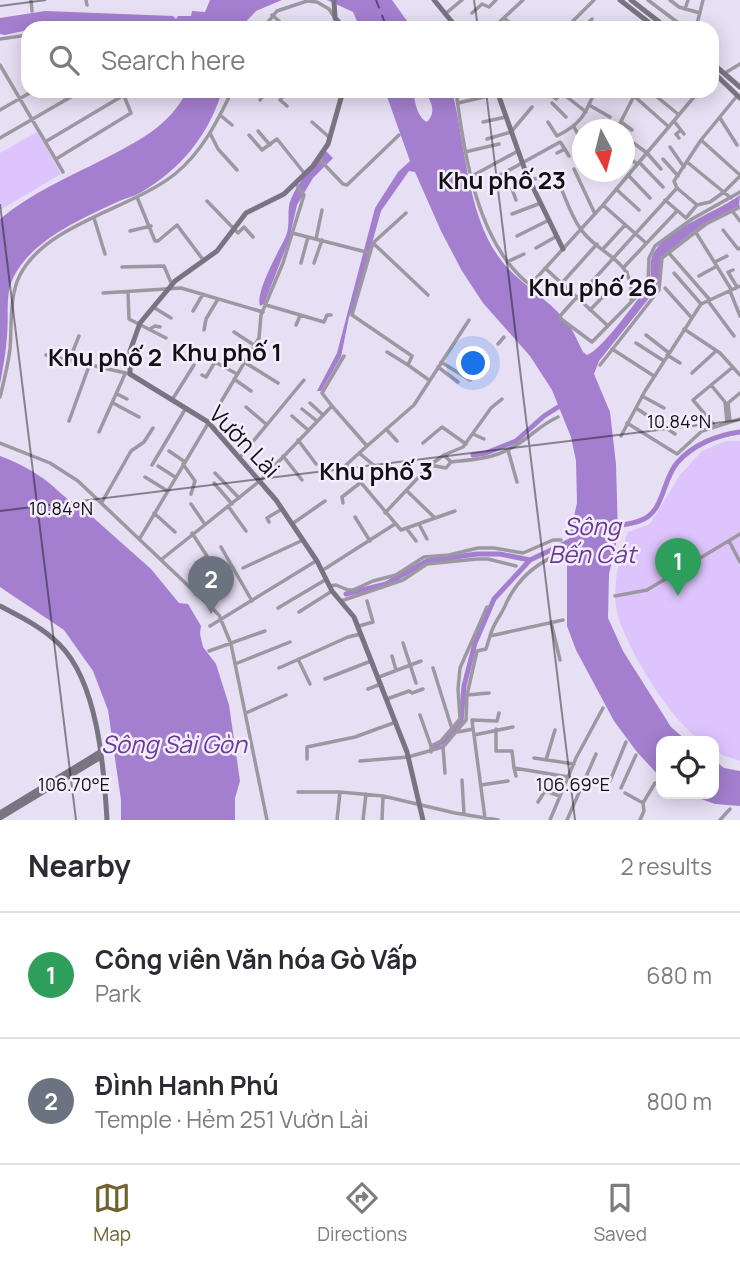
<!DOCTYPE html>
<meta charset="utf-8">
<style>
:root{--surface:#fff;--page:#f2f2f3;--text:#2b2b33;--muted:#7c7c81;--line:#e1e1e2;--accent:#706330}
body{margin:0;font-family:Manrope,sans-serif;background:var(--page);color:var(--text)}
.controls{position:absolute;right:21px;bottom:21px;display:grid;overflow:hidden;border-radius:14px;box-shadow:0 4px 18px #0003}
.controls button{width:63px;height:63px;display:grid;place-items:center;padding:0;border:0;border-bottom:2px solid var(--line);background:var(--surface);color:var(--text);font:35px sans-serif}
.compass{position:absolute;left:572px;top:119px;width:63px;height:63px;border-radius:50%;background:var(--surface);box-shadow:0 4px 18px #0003;rotate:173deg}
.you{position:absolute;left:474px;top:364px;width:24px;height:24px;margin:-18px;border:5px solid #fff;border-radius:50%;background:#1a73e8;box-shadow:0 0 0 10px #1a73e833}
.badge{display:grid;place-items:center;width:46px;height:46px;border-radius:50%;background:var(--accent);color:#fff;font-size:23px;font-weight:700}
.pin{position:absolute;translate:-50% -58px;filter:drop-shadow(0 2px 4px #0008)}
.pin::after{content:'';position:absolute;top:37px;width:24px;height:21px;background:inherit;clip-path:polygon(0 0,100% 0,50% 100%)}
.list{margin:0;padding:0;list-style:none}
h2{display:flex;justify-content:space-between;align-items:center;height:91px;margin:0;padding:0 28px;font-size:30px}
h2 small{font-size:23px;font-weight:400;color:var(--muted)}
.list li{display:grid;grid-template-columns:46px 1fr auto;gap:21px;align-items:center;box-sizing:border-box;height:126px;padding:0 28px;border-top:2px solid var(--line)}
.list b{display:block;font-size:26px;white-space:nowrap}
.list p{margin:0;font-size:23px;white-space:nowrap;color:var(--muted)}
.list em{font-size:23px;font-style:normal;color:var(--muted)}
.icon{flex:none;width:38px;height:38px;fill:none;stroke:currentColor;stroke-width:2;stroke-linecap:round;stroke-linejoin:round}
.map{position:relative;flex:none;width:740px;height:820px;overflow:hidden}
.search{position:absolute;background:var(--surface);box-shadow:0 4px 18px #0003;left:21px;right:21px;top:21px;height:77px;display:flex;align-items:center;gap:18px;box-sizing:border-box;padding:0 24px;border-radius:21px;color:var(--muted);font-size:26px}
.sheet{height:343px;background:var(--surface)}
nav{display:flex;justify-content:space-around;align-items:center;box-sizing:border-box;height:98px;border-top:2px solid var(--line);background:var(--surface);font-size:19px;color:var(--muted)}
nav a{display:grid;justify-items:center;gap:4px}
nav .on{color:var(--accent)}
.map>svg:first-child{display:block}
.green{fill:#ddc4fd}
.water{fill:#a47fcf}
.lines{fill:none;stroke-linecap:round;stroke-linejoin:round}
.river{stroke:#a47fcf;stroke-width:5}
.ferry{stroke:#6a3a99;stroke-width:2;stroke-dasharray:9 7;stroke-linecap:butt}
.street{stroke:#9c98a1;stroke-width:3.5}
.secondary{stroke:#797481;stroke-width:5}
.ticks{fill:none;stroke:#120f15;stroke-width:2;stroke-opacity:0.45}
.labels{text-anchor:middle;dominant-baseline:central;stroke-width:5;stroke-linejoin:round;paint-order:stroke}
.street-label{font-size:23px;fill:#120f15;stroke:#f4edfd}
.neighbourhood-label{font-size:24px;font-weight:bold;fill:#120f15;stroke:#f4edfd}
.water-label{font-size:24px;font-style:italic;fill:#6a3a99;stroke:#f4edfd}
.ticks-label{font-size:18px;text-anchor:middle;fill:#120f15;stroke:#f4edfd;stroke-width:5;stroke-linejoin:round;paint-order:stroke}
</style>
<div class="map">
<svg width="740" height="820" viewBox="0 0 740 820">
<rect width="100%" height="100%" fill="#e7dff3"/>
<!-- green -->
<path class="green" d="M37,132L61,174L0,210V153Z
M726,441H740V761L722,755L714,748V741C711,741 705,741 703,741C674,728 619,637 616,606C613,584 620,552 628,532L650,524L680,475L702,451Z"/>
<!-- water -->
<path class="water" d="M210,0H282L256,11L240,28H103L65,24L28,28V30L5,35L0,34V18L45,11L173,16L176,19L178,16H191L192,11L205,12Z
M327,0H392L412,28H360L353,12Z
M187,91H222C209,135 180,170 140,193C132,197 123,199 115,203C79,220 32,240 13,278C5,294 9,318 7,336C6,352 3,368 0,384V219C31,193 69,177 104,159C138,141 169,127 187,91Z
M385,91H413C415,102 417,117 427,122C437,112 431,102 425,91H452C465,141 467,213 498,256C516,282 545,296 564,319C573,329 577,340 583,352L587,355C602,350 636,301 648,286C653,275 648,265 653,254C666,229 719,211 740,195L739,206L703,224L661,257L659,281L654,292L599,361L594,374L610,412L616,464L618,535L609,574L608,618L623,651L671,727L687,741H661V778L637,752L614,721L576,650L567,626V547L577,503L576,461L571,437L552,390L530,356L483,303L462,271L441,231L415,172L409,171L381,211L354,308L349,317L341,357L321,391H317L337,353L375,208L398,172L410,161Z
M326,151L333,158L313,178L297,205L289,240L264,304L260,306C255,292 279,251 286,236C291,223 286,210 291,199C299,180 313,166 326,151Z
M0,456C16,462 30,469 44,479C59,490 71,505 88,513L151,569L179,603L188,604L201,626L200,634L203,647L216,664L229,705L240,781L235,798V820H121V800L108,710L93,671L64,630L0,587Z
M714,760L724,768L740,771V806L715,804L687,794H714Z"/>
<g class="lines">
<!-- river -->
<path class="river" d="M473,455L486,453L516,441L544,416L563,404
M611,527C621,525 634,524 644,519C664,509 663,479 677,463C692,445 717,435 740,432
M346,594L386,584L427,561L477,554H500L530,560
M433,747L446,740L461,722L464,686L475,643L494,599L530,560L572,540"/>
<!-- ferry -->
<path class="ferry" d="M376,0L387,28"/>
<!-- street -->
<path class="street" d="M31,0L32,11
M86,0L87,5
M648,0L685,28
M670,0L679,7L700,13
M685,9L688,0
M472,13L482,4L489,7L496,0
M445,14L462,0
M272,15L287,28
M504,18L516,28
M609,24L613,28
M263,28L277,11L307,1L317,2L329,9L333,15
M493,28L523,0
M566,28L594,0
M583,28L592,19
M696,28L703,0
M0,39L28,35
M0,65L63,172
M725,73L740,64
M243,91L248,96
M280,91L284,95L280,100L287,106
M456,91C464,154 477,244 530,285L603,205L699,91
M546,91L556,99L564,91
M650,91L679,115
M690,91L695,96
M628,92L634,96L638,91
M562,93L586,112
M260,100L266,91
M458,103L497,94L501,91
M552,103L566,117
M589,105L610,117
M0,110L33,91
M220,115L232,125
M720,118L737,145
M674,121L684,134
M312,122L329,137
M483,122L506,117
M548,122L557,136
M621,122L632,130
M574,127L582,142
M617,129L634,96L669,127
M258,131L270,145
M210,133L218,149L237,170
M249,135L262,150L277,139L305,174
M557,136C581,124 585,115 595,91
M624,136L647,153L661,169
M0,138L81,91
M679,138L676,134L681,130
M487,139L511,132L532,107
M701,140L740,175
M45,142L124,95
M561,143L569,156
M670,147L684,167
M465,152L499,144
M557,153L565,149
M624,154L637,164
M579,157L582,153
M56,159L131,113L122,91
M319,159L343,184L347,185L399,135
M663,159L678,176
M639,162L663,187
M687,162L731,198
M574,169L595,214
M628,175L650,198
M472,176L518,151
M493,179L560,142
M531,180L555,173C563,191 569,212 580,228C598,256 636,258 631,300
M677,188L697,205
M616,189L639,210
M137,197L155,241H158L177,225L204,261
M516,200L512,189L528,176
M665,200L686,218L697,205L710,202L724,192L740,176
M207,201L238,233L244,227L253,237
M603,205L646,243
M733,212L740,221
M406,213L373,243L352,315L412,356L408,365L429,380
M512,214L541,203
M94,218L105,254
M723,230L738,249L740,248
M130,231L151,226
M695,231L731,289
M292,233L370,253
M517,236L549,220
M316,239L322,210
M373,243L428,295
M536,248L557,236
M603,249L625,225
M668,252L710,300
M507,262L524,254
M715,262L727,256
M301,263L308,237
M314,263L322,240
M122,267L164,266L172,285
M624,267L677,211
M545,268L607,325
M733,270L728,272L737,287
M674,273L701,304
M699,276L717,266
M561,284L597,244
M665,288L691,317
M730,291L740,316
M128,292L129,319L166,338
M103,293L181,288L263,312
M577,298L677,188L674,181L701,140L737,96
M708,301L734,336
M266,305L324,322L327,315H331
M153,307L171,318
M590,310L627,272
M193,311L203,294
M560,316L576,298
M561,319L592,342L645,288L648,282L649,258L655,246L692,219L740,192
M296,325L300,316
M150,329L155,326L160,327
M684,329L720,353L740,375
M204,330L206,319L218,299
M234,332L254,345
M646,335L669,353
M636,343L664,361
M498,344L504,337
M612,349L654,376
M387,352L408,365
M46,355L130,374
M202,355L237,374
M667,355L680,363
M69,361L79,336
M244,362L278,383
M441,362L470,380
M600,365L659,290L662,258L706,224L740,207
M438,367L458,382
M692,373L716,351
M202,375L206,377L215,362
M234,379L251,391
M711,385L725,402L727,422
M117,394L127,399
M642,396L664,408
M0,397C4,381 8,365 10,349C12,327 9,296 20,275C46,224 131,209 175,174C202,152 217,122 232,91
M172,400L194,365
M113,403L139,417
M310,403L323,415
M332,406L322,393L344,356
M246,407L266,424
M636,408L675,434
M302,409L317,421
M292,416L308,430
M69,421L89,366
M730,421L728,403L740,393
M627,423L677,454L702,431L740,419
M714,425L693,400L733,367
M386,429L397,441
M99,432L125,374
M473,434L484,439
M621,436L645,391L701,304L740,286
M298,440L316,464
M0,443L50,463L78,481L219,615L231,644L267,820
M423,443L442,427L466,444
M367,446L346,465L401,530L455,511
M508,450L517,482
M169,451L185,462
M359,453L376,467
M444,455L451,462C478,459 497,459 521,442C534,433 544,423 558,417
M283,456L302,480
M240,457L304,380
M183,464L195,481L191,494
M152,465L186,408
M430,465L446,468L451,462
M158,466L175,477
M215,473L239,498
M145,477L166,490
M214,483L232,504
M407,491L435,518
M102,502L131,451L144,442L153,428
M343,503L342,497L360,483
M191,504L204,523
M228,506L246,531
M154,513L175,532
M385,513L430,465L444,455L463,447L491,408L502,399
M355,517L370,541
M269,522L267,518L282,509
M292,524L325,501
M419,524L427,539
M407,529L416,541
M192,533L207,556L196,563
M140,538L259,338L261,315L283,263L304,195L296,184
M729,541L740,562
M221,547L252,601
M162,559L261,480L332,406L367,446L414,405L469,320
M243,568L303,540
M323,570L395,524
M330,586L336,585L348,590H353L373,581L396,575L424,557L449,555L478,548H494L523,553L553,540H561
M615,596L647,590L740,534
M341,601L403,580L427,564L477,559H488L516,566
M278,608L325,580
M299,612L332,591
M551,622L560,660
M210,626L316,561
M359,626L373,622L367,601
M490,636C493,624 500,617 505,606C516,580 537,562 564,552
M403,643L416,683
M209,651L265,631
M392,656L396,670
M298,659L310,684
M235,664L290,642
M279,668L348,637L361,634
M433,668L452,729
M379,677L421,661
M325,679L371,661
M368,689L381,684
M467,695L489,693
M387,699L409,691L412,693L423,689
M246,713L286,695
M420,715L431,746
M473,729L472,720L497,721L499,713
M496,729V751H512L514,768L569,777
M458,732L473,729L474,735L513,727
M474,735L485,818
M443,747L445,773
M431,752V746L441,741L460,719L458,689L460,668L487,607
M534,758L574,764
M307,759V747L355,737L396,722
M546,760L555,730
M360,761L408,757L443,747L466,720L467,695L477,651L486,649L490,636L563,620
M514,768L516,776
M462,780L464,814
M610,781L626,742
M481,785L508,781
M621,788L636,755
M298,792H340L383,796L455,813L498,820
M625,793L643,803
M538,802L545,791L560,796
M337,820L340,792
M363,820L366,794
M382,820L383,796
M550,820L576,758L603,708
M567,820L596,754
M640,820L644,811L643,803L655,783
M720,820L730,809"/>
<!-- secondary -->
<path class="secondary" d="M334,0L335,18L344,28
M434,0L457,28
M620,0L656,28
M631,0L667,28
M712,63L740,87
M712,71L740,98
M343,91L328,144L313,166L284,194L246,213L217,251L175,281L140,323L130,351V374L208,422L276,500L317,561L332,591L354,617L407,752L423,820
M497,91L526,173L563,249
M0,606C21,617 42,627 59,644C98,682 104,768 107,820
M0,813L100,752
M0,818L101,757"/>
</g>
<!-- ticks -->
<path class="ticks" d="M474,0L478,28M0,6L46,0M486,91L575,820M0,204L76,820M0,511L740,420"/>
<g class="labels">
<!-- street labels -->
<g class="street-label">
<text transform="translate(245 441) rotate(46)">Vườn Lài</text>
</g>
<!-- neighbourhood labels -->
<g class="neighbourhood-label">
<text x="502" y="179">Khu phố 23</text>
<text x="593" y="286">Khu phố 26</text>
<text x="227" y="351">Khu phố 1</text>
<text x="105" y="356">Khu phố 2</text>
<text x="376" y="470">Khu phố 3</text>
</g>
<!-- water labels -->
<g class="water-label">
<text x="592" y="525">Sông<tspan x="592" dy="28">Bến Cát</tspan></text>
<text x="174" y="743">Sông Sài Gòn</text>
</g>
</g>
<g class="ticks-label">
<text x="679" y="428">10.84°N</text>
<text x="61" y="515">10.84°N</text>
<text x="74" y="791">106.70°E</text>
<text x="573" y="791">106.69°E</text>
</g>
</svg>
<div class="controls">
<button><svg class="icon" aria-label="locate" viewBox="0 0 24 24"><circle cx="12" cy="12" r="6"/><path d="M12 2v4M12 18v4M2 12h4M18 12h4"/></svg></button>
</div>
<svg class="compass" viewBox="-18 -18 36 36"><path d="M0-13l5 13h-10z" fill="#e53935"/><path d="M0 13l5-13h-10z" fill="#7c7c81"/></svg>
<div class="you"></div>
<div class="pin badge" style="left:678px;top:596px;background:#2e9e5b">1</div>
<div class="pin badge" style="left:211px;top:614px;background:#6b7280">2</div>
<div class="search"><svg class="icon" aria-label="search" viewBox="0 0 24 24"><circle cx="10" cy="10" r="6"/><path d="M15 15l6 6"/></svg>Search here</div>
</div>
<section class="sheet">
<h2>Nearby<small>2 results</small></h2>
<ul class="list">
<li><span class="badge" style="background:#2e9e5b">1</span><div><b>Công viên Văn hóa Gò Vấp</b><p>Park</p></div><em>680 m</em></li>
<li><span class="badge" style="background:#6b7280">2</span><div><b>Đình Hanh Phú</b><p>Temple · Hẻm 251 Vườn Lài</p></div><em>800 m</em></li>
</ul>
</section>
<nav>
<a class="on"><svg class="icon" aria-label="map" viewBox="0 0 24 24"><path d="M3 6l6-2 6 2 6-2v14l-6 2-6-2-6 2zM9 4v14M15 6v14"/></svg>Map</a>
<a><svg class="icon" aria-label="directions" viewBox="0 0 24 24"><path d="M12 3l9 9-9 9-9-9zM9 14v-3h6M13 9l2 2-2 2"/></svg>Directions</a>
<a><svg class="icon" aria-label="saved" viewBox="0 0 24 24"><path d="M7 4h10v16l-5-4-5 4z"/></svg>Saved</a>
</nav>
